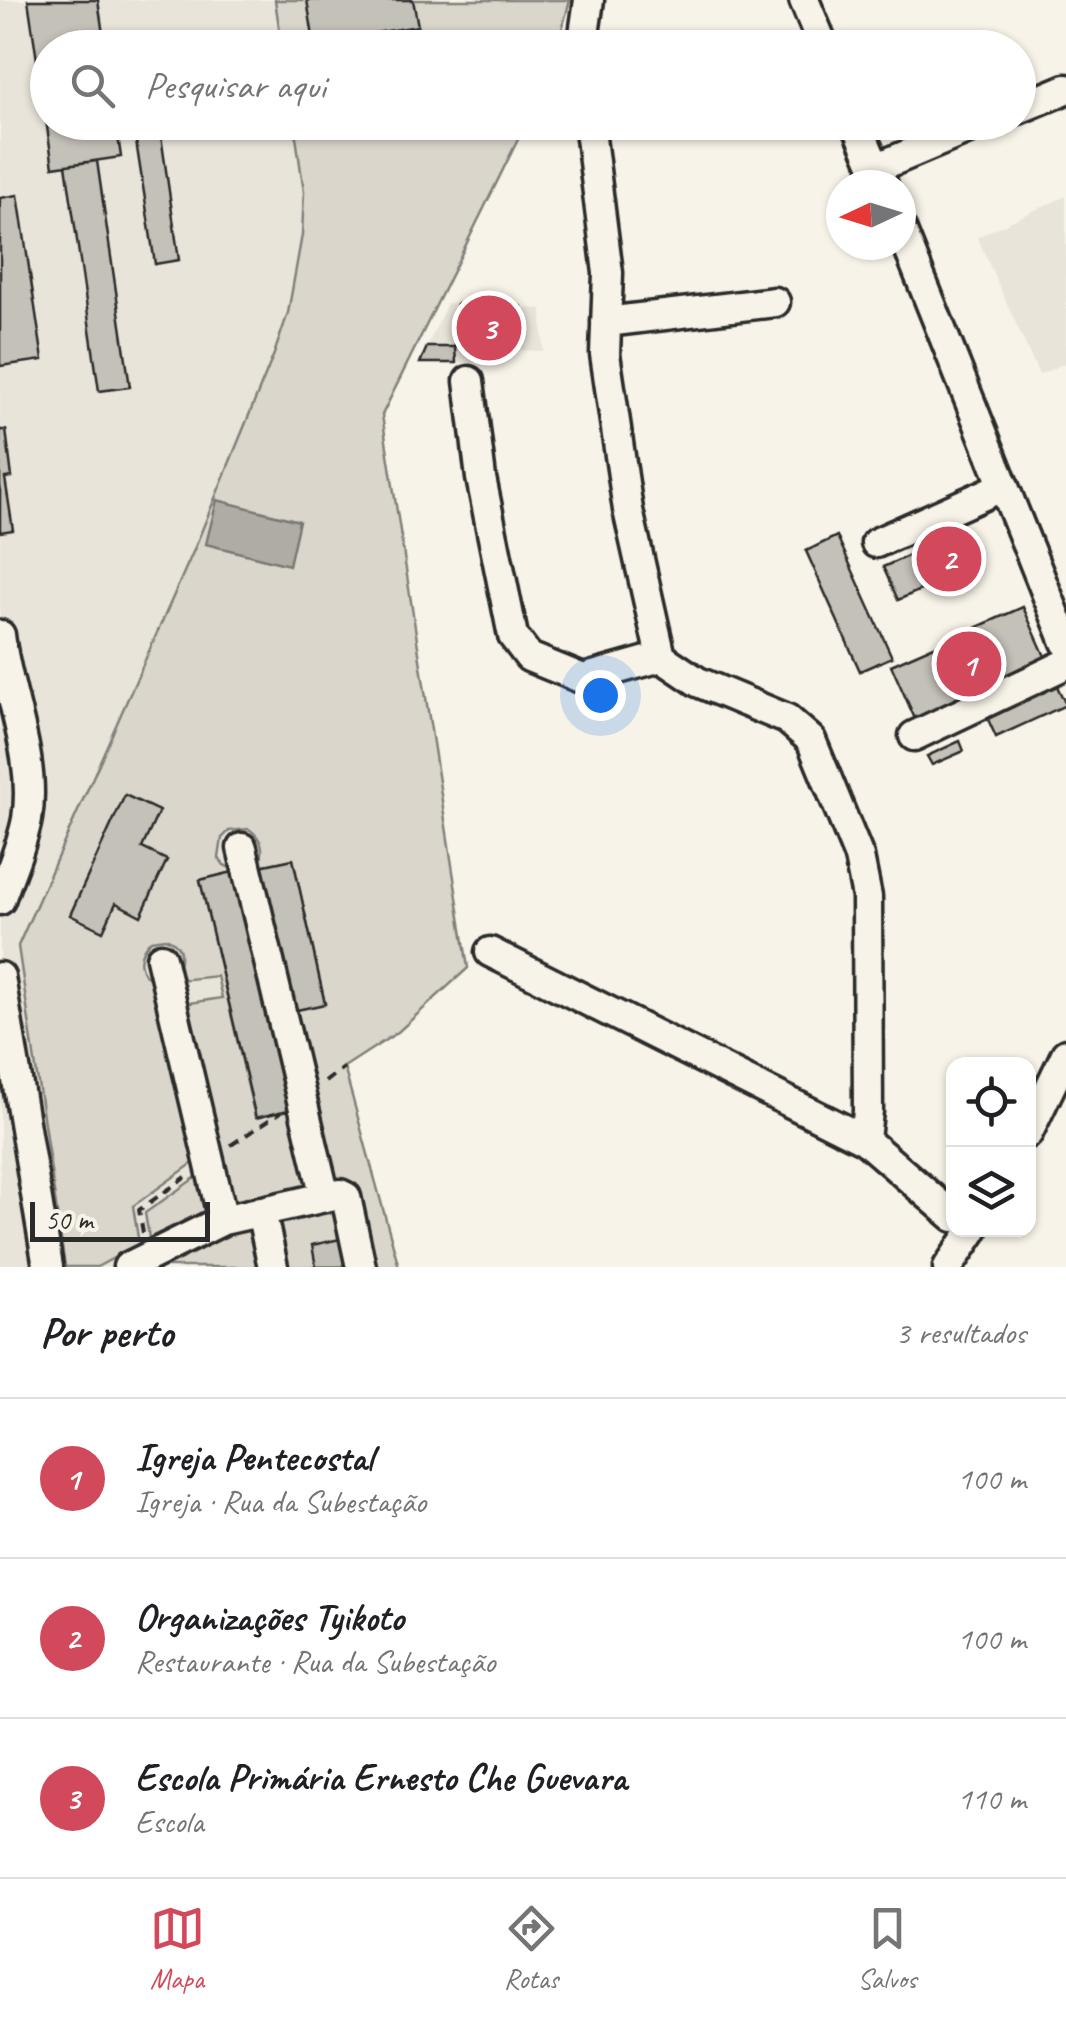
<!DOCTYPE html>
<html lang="pt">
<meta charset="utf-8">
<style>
:root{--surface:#fff;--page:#f6f6f6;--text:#202124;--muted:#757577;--line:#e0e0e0;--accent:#d1495b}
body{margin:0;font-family:Caveat,sans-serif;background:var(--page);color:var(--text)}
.controls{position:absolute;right:30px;bottom:30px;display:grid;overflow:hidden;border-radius:20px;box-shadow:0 2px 8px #0004}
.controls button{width:90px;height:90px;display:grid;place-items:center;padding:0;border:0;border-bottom:2px solid var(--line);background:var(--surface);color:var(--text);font:50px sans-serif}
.compass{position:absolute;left:826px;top:170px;width:90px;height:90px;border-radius:50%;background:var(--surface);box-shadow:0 2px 8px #0004;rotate:266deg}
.scale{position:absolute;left:30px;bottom:25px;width:180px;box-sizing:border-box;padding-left:10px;border:5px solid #2b2b2b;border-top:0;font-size:28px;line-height:35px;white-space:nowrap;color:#2b2b2b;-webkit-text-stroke:8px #f7f3e8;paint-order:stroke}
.you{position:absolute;left:600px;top:695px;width:35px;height:35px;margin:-25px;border:8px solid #fff;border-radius:50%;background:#1a73e8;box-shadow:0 0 0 15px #1a73e833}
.badge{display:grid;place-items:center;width:65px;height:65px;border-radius:50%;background:var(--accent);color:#fff;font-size:32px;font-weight:700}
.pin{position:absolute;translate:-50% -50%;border:5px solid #fff;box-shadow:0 2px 10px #0006}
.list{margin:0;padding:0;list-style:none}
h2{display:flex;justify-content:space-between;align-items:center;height:130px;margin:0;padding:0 40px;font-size:42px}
h2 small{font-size:32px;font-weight:400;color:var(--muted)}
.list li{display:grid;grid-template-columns:65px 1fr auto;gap:30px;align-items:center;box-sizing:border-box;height:160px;padding:0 40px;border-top:2px solid var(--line)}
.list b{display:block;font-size:38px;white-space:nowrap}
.list p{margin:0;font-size:32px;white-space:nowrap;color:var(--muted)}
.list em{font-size:32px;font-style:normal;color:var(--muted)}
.icon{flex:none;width:55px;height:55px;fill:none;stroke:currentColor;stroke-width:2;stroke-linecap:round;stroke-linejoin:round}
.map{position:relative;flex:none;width:1066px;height:1267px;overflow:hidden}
.search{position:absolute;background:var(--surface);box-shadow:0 2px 8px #0004;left:30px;right:30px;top:30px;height:110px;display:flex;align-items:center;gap:25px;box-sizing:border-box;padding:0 35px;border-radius:55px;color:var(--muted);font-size:38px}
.sheet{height:610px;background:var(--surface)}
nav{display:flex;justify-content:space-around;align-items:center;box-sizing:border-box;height:140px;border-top:2px solid var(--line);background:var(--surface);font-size:28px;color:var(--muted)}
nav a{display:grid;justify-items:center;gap:5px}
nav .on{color:var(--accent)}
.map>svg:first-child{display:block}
.built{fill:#e8e4da}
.green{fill:#dad6cc;stroke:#82807c;stroke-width:2.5}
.water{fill:#afaca4;stroke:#7a7874;stroke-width:2.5}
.building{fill:#c4c1b9;stroke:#2b2b2b;stroke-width:2.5}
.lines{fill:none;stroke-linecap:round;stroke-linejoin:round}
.minor-casing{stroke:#2b2b2b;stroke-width:35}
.path{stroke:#2b2b2b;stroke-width:4;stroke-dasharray:10 8;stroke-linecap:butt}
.minor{stroke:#f7f3e8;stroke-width:28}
</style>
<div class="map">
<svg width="1066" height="1267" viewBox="0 0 1066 1267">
<rect width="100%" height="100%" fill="#f7f3e8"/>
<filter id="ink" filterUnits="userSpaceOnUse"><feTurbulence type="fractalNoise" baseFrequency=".01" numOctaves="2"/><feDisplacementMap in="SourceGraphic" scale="20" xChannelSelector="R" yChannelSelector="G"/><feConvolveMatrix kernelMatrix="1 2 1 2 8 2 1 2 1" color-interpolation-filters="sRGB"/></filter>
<g filter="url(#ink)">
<!-- built -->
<path class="built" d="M0,0H542L546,47L48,48V122L526,123L382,415L468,968L398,1032L344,1067L399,1267H0Z
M1066,196V363L1039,375L977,237Z
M447,303L542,309L543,351L489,349V363H420Z"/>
<!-- green -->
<path class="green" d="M275,0H570L557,48L282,47Z
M294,123H526L382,415L468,968L398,1032L344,1067L399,1267H370L341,1183L334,1180L292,1011L325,1003L293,859L260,866C264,850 264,840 249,829L229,831L222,838L219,858L224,865L237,871L200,880L255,1117L292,1109L309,1182L308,1186L300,1191L239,1203L233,1199L186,1010L190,1003L222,998L217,976L179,980C176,962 190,947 165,938L151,940C136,955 136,972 156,983L196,1161L133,1206L139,1244L97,1267H65L18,946L193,552L274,354L288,313L302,235L304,192Z
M199,1175L207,1210L149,1238L145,1213Z
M330,1209L337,1212L351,1267H285L276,1221Z
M253,1225L262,1267H154L222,1231Z"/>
<!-- water -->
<path class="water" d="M217,500L299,521L289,565L206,544Z"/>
<!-- building -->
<path class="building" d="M28,0H98L105,48H48V122H116L121,157L53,167Z
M307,0H413L418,26L314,43Z
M133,122H159L179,260L155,264Z
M97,161L130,387L99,391L66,165Z
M18,195L43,360L0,366V198Z
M457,304L521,307L519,331L456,328Z
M456,328L490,330L489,349L455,347Z
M427,347H455L456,363H420Z
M0,430H6L12,477L5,478L13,530L0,532Z
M960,532L977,569L938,587L921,550Z
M837,536L892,657L860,671L806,551Z
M921,550L936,583L898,600L883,567Z
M1023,607L1048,663L916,721L891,665Z
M1056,684L1066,705L996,737L986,715Z
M960,741L964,751L932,765L927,756Z
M125,795L159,811L142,848L167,860L141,916L116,903L103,931L70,915Z
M293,859L325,1004L292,1011L260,866Z
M237,871L292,1109L256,1118L200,880Z
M345,1238L351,1267H316L312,1245Z"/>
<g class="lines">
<!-- minor casing -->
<g class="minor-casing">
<path id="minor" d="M804,0L824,48
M582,48L589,0
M1018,109L1066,89
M589,122L608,273L605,354L628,510L661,657L698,682L787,719L811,740L859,857L867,897L868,1111L865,1140
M856,122L883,185
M876,168L985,122
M901,229L1066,642
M606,322L775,302
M469,381L481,478L513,636L529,657L583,679L661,657
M876,543L1004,486
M0,635C7,694 37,758 27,819C22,846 9,874 0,900
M914,736L1066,664
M490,952L865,1140L954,1217
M161,958L223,1220
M0,977L48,1267
M1028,1133L1066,1054
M325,1197L340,1194L346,1197L361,1267
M261,1211L273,1267
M128,1267L223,1220L325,1197L242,848
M948,1267L973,1230"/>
</g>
<!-- path -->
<path class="path" d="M325,1082L344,1067
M231,1145L281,1112
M143,1233L139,1210L186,1177"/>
<!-- minor -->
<use href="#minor" class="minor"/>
</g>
</g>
</svg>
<div class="controls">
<button><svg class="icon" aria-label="locate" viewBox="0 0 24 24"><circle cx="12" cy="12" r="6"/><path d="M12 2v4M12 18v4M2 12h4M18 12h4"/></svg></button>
<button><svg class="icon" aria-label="layers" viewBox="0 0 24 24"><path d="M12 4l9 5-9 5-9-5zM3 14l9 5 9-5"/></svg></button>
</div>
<svg class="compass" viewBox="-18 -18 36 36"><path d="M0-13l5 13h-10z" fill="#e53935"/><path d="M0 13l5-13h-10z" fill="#757577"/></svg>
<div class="scale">50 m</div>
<div class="you"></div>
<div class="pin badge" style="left:969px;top:664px">1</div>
<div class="pin badge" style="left:949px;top:559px">2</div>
<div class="pin badge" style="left:489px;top:328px">3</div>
<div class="search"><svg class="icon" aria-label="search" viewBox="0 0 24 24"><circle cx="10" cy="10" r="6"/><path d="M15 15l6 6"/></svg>Pesquisar aqui</div>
</div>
<section class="sheet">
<h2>Por perto<small>3 resultados</small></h2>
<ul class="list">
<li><span class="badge">1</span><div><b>Igreja Pentecostal</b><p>Igreja · Rua da Subestação</p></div><em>100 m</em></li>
<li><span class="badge">2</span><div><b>Organizações Tyikoto</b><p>Restaurante · Rua da Subestação</p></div><em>100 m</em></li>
<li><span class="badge">3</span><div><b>Escola Primária Ernesto Che Guevara</b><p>Escola</p></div><em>110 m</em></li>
</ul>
</section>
<nav>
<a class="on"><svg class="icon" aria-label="map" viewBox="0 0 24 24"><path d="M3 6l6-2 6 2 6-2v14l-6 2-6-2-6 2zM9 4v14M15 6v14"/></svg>Mapa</a>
<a><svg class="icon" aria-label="directions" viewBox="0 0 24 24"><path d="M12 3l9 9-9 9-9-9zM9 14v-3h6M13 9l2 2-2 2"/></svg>Rotas</a>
<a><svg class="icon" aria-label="saved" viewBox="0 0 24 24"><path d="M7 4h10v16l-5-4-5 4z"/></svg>Salvos</a>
</nav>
